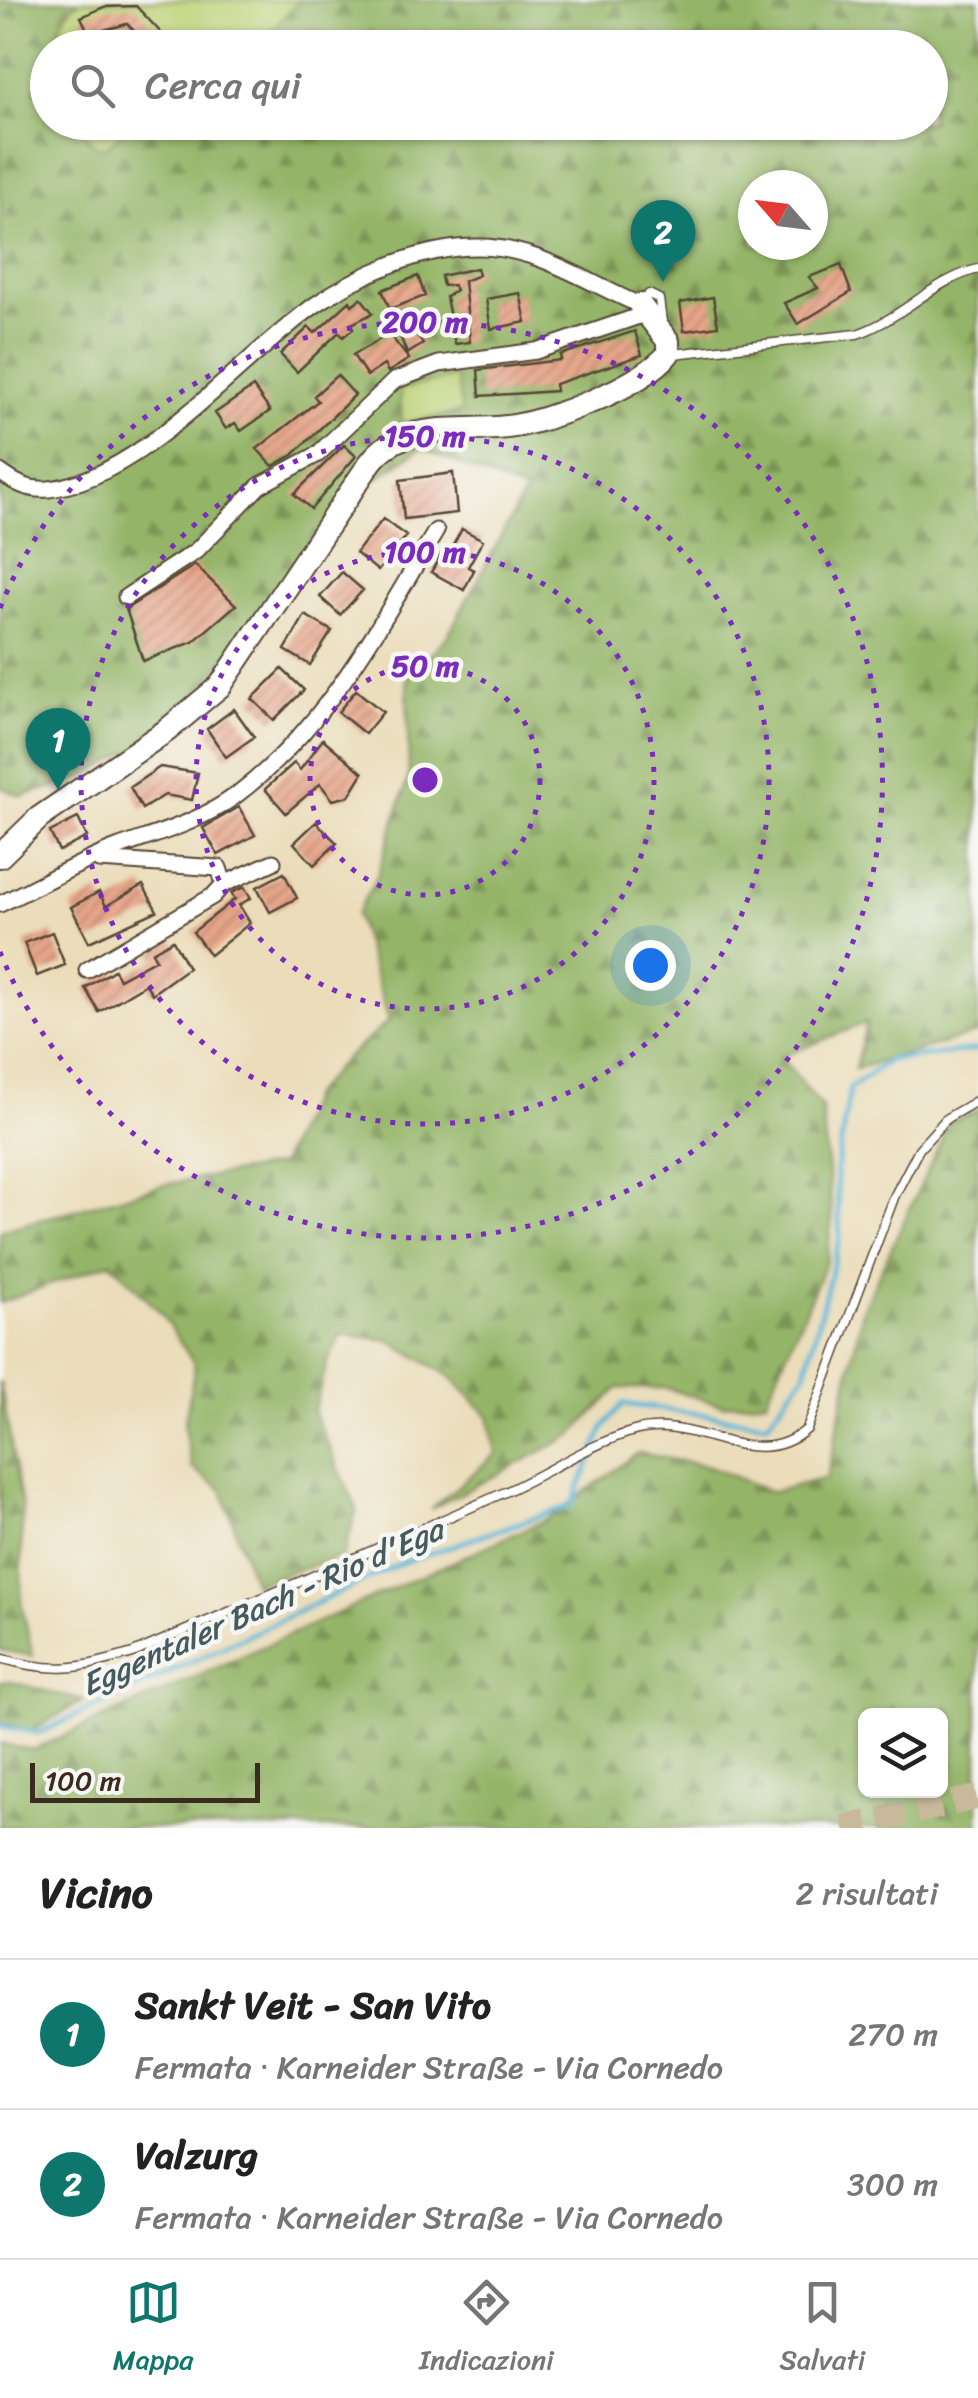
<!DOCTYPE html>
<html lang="it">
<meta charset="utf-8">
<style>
:root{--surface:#fff;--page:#f2f2f2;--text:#222;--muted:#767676;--line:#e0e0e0;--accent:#0f766e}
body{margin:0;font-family:Sriracha,sans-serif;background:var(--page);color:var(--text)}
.controls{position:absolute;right:30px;bottom:30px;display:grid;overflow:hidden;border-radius:15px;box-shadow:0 2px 8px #0004}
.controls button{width:90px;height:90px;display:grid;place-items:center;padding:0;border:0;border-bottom:2px solid var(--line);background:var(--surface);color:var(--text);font:50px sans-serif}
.compass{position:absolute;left:738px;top:170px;width:90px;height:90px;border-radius:50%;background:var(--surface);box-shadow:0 2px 8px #0004;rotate:298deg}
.scale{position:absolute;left:30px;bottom:25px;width:230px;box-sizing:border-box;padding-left:10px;border:5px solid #3b2a1e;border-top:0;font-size:28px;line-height:35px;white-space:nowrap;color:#3b2a1e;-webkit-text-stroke:8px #f6f6f2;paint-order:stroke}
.you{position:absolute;left:650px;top:965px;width:35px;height:35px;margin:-25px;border:8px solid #fff;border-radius:50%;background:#1a73e8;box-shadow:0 0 0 15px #1a73e833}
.badge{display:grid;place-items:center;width:65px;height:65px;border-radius:50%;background:var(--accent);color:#fff;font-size:32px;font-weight:700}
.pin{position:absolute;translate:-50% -82px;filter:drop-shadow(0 2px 5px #0008)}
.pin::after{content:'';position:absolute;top:52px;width:35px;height:30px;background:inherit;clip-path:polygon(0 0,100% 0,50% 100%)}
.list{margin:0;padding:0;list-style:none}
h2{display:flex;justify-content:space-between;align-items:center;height:130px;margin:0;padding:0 40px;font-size:42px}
h2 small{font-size:32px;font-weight:400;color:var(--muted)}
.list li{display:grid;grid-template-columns:65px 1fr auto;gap:30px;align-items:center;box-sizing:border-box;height:150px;padding:0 40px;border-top:2px solid var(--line)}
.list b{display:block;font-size:38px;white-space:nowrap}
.list p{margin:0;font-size:32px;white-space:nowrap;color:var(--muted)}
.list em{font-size:32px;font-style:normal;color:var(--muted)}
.icon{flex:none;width:55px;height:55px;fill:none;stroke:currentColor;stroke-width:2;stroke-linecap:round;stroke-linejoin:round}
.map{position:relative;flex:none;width:978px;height:1828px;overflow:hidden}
.search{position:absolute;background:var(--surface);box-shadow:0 2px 8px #0004;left:30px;right:30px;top:30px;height:110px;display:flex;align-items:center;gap:25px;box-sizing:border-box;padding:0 35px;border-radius:55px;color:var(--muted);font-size:38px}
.sheet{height:430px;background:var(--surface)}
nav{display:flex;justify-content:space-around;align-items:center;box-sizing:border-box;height:140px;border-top:2px solid var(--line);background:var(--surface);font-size:28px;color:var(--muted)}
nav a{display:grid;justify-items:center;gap:5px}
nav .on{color:var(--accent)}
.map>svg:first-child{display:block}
.forest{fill:url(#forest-firs);stroke:#687043;stroke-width:2.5;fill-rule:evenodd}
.garden{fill:#bbd377;stroke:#7b7e4a;stroke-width:2.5}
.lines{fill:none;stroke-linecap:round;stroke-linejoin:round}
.stream{stroke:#59b6d7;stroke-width:5}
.building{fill:url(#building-hatch)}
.primary-tunnel{stroke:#c8b99b;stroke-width:25;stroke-dasharray:25 12;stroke-linecap:butt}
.lane-casing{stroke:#554535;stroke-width:11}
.street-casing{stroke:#554535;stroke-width:19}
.secondary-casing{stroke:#554535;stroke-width:26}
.lane{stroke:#fff;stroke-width:8}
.street{stroke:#fff;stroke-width:15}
.secondary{stroke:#fff;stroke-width:22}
.ring{fill:none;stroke:#7b2cbf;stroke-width:5;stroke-dasharray:5 10}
.labels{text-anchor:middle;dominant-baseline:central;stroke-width:9;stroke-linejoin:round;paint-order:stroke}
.water-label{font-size:32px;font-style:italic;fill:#465b5f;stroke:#f6f6f2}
.centre{fill:#7b2cbf;stroke:#f6f6f2;stroke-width:5}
.ring-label{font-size:30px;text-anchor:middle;font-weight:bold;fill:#7b2cbf;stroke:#f6f6f2;stroke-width:9;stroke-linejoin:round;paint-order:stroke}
</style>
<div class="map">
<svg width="978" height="1828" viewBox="0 0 978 1828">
<defs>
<pattern id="forest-firs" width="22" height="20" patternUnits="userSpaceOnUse" patternTransform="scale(2.5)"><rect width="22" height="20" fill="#94b568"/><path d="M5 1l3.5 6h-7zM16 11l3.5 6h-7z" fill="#7a9355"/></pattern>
<pattern id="building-hatch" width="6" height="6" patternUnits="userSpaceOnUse" patternTransform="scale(2.5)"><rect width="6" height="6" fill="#e7a68a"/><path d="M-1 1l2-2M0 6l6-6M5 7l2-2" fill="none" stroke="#bc8770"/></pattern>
</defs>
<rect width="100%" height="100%" fill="#f6f6f2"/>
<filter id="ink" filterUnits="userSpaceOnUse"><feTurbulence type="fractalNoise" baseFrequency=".01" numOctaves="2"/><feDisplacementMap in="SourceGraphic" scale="20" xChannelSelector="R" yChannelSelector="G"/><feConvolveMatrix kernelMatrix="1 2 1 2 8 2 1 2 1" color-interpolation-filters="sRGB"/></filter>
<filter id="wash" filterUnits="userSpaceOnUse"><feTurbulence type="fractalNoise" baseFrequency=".0048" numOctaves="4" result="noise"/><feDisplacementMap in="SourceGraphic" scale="40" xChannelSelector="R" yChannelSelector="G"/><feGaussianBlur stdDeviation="2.25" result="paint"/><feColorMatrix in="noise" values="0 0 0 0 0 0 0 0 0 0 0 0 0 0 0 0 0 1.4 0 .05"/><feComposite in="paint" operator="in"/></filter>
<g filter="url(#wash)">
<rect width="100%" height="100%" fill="#ebddba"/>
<!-- forest -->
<path class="forest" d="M0,0H81C66,8 56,31 58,47L48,48V122L92,123L85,133L107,147L132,122H930V48L246,47L262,40L298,0H978V1033L855,1069L867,1022L781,1057L822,1108L832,1218L827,1260L766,1400L722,1405L665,1388H618L571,1436L431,1509L496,1454L489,1416L450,1376L388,1340L342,1334L328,1361L313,1412L357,1509L343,1556L254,1584L222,1490L192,1468L184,1427L195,1365L161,1313L111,1262L0,1303V1231L167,1184L280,1165L312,1095L342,1062L389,1021L356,915L378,874L409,776L407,678L447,637L525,492L421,448L350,497L279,594L166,731L81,779L21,796L0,787ZM753,185H813V245H753Z
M978,1110V1828H0V1744L33,1750L548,1519L638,1453L708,1466L772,1492L827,1478L862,1311L950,1122ZM866,1716H940V1790H866Z
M0,1382L22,1507L21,1601L33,1656L0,1650Z
M8,1681L83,1701L30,1731L0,1722V1682Z"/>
<!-- garden -->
<path class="garden" d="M81,0H298L299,1L262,40L246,47H187L173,36L174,47H58C56,31 66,8 81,0Z
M92,123V122L132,123L107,147L95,146L85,133Z
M456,377L462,412L402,423L400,389Z"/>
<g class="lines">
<!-- stream -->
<path class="stream" d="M0,1726L39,1733L404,1562L572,1505L604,1427L623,1404L767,1423L805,1373L840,1238L836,1172L850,1088L889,1060L978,1050"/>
</g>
<g id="blocks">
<!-- building -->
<path class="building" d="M136,6L164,36L149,46L127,24L89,34L81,17L104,7Z
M841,265L851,292L798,324L784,303L818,288L809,277Z
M477,268L479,275L464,281L470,342L455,344L446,297L456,290L453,285L443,286L441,276Z
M418,276L425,296L390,309L382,290Z
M520,293L526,322L491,329L486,299Z
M713,297L718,326L684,331L680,303Z
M361,298L373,313L352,324L353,329L343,337L339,332L297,372L280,354L309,327L315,333L350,301L352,305Z
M409,323L423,344L407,354L397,328Z
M635,331L642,355L555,384L556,391L480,396L478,370L561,360L560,355Z
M389,334L409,359L388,372L384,365L367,376L353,355Z
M337,375L355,395L293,455L273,466L257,449L318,401L314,396Z
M253,387L270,411L241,431L235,423L226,429L215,413Z
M344,445L356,456L311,509L294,494Z
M453,473L457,513L404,519L400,480Z
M383,519L406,536L378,571L356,553Z
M462,529L483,540L468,567L474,570L464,590L431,572L442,553L447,556Z
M195,565L236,605L193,642L143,661L126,609Z
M342,572L363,590L340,615L320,597Z
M305,615L332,631L310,665L285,650Z
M282,669L304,690L274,720L252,699Z
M356,690L383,712L365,734L338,712Z
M234,709L254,737L226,757L207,729Z
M323,739L363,773L349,796L333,800L320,784L286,813L265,789L294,763L300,770Z
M160,767L198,773L192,800L165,795L142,809L130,787Z
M239,807L255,835L218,855L203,828Z
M78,818L87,837L59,851L50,832Z
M316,822L337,843L314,865L294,843Z
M284,873L297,898L270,912L257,887Z
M143,885L157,911L89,942L71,907L99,892L106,906Z
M244,887L251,898L239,905L250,923L210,955L193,932L235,899L231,893Z
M52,932L65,965L37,976L24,943Z
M173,940L188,968L152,994L146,984L99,1012L85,988L114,970L119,979L156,959L152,952Z"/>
</g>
</g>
<g filter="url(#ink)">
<use href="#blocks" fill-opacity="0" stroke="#554535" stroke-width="2.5"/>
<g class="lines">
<!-- primary-tunnel -->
<path class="primary-tunnel" d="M844,1828L978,1797"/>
<!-- lane casing -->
<g class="lane-casing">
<path id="lane" d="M642,301L649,294L659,299L662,322
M673,354L857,334C902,319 931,281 978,269
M0,1658C55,1674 78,1669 133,1653C256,1600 381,1548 503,1493C546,1474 589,1444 634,1431C697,1413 753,1476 807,1429L895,1195L919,1149L947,1118L978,1100"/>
</g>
<!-- street casing -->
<g class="street-casing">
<path id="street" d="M0,472C15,483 29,491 49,489C142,478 239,359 315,305C359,274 422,247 477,247C537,246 587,283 640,305
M126,597L196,551L259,486L318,454L394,381L439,364L536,351L648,313
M224,884L273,862
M0,904C38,886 77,863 117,848C158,833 198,823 235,796C327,727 378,627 436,531
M87,970L213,896L224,884L219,868L99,860"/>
</g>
<!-- secondary casing -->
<g class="secondary-casing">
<path id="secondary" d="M0,856L39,818L166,731L220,686L370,463C403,419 458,433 507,427C547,423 644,385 668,354V341L640,305"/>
</g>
<!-- lane -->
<use href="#lane" class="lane"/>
<!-- street -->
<use href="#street" class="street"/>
<!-- secondary -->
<use href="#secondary" class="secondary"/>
</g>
</g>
<!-- distance rings -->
<g class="ring">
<circle cx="425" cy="780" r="115"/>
<circle cx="425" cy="780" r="229"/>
<circle cx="425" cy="780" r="344"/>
<path d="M0 608A458 458 0 1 1 0 952"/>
</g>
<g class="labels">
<!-- water labels -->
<g class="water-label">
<text transform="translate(262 1607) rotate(-24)">Eggentaler Bach - Rio d'Ega</text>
</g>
</g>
<circle cx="425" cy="780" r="15" class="centre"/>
<g class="ring-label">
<text x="425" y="332">200 m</text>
<text x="425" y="446">150 m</text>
<text x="425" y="562">100 m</text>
<text x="425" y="676">50 m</text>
</g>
</svg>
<div class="controls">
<button><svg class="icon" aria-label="layers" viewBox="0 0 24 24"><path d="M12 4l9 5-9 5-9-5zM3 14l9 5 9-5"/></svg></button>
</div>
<svg class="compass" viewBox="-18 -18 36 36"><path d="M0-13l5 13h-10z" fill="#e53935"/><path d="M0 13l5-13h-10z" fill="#767676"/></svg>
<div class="scale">100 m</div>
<div class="you"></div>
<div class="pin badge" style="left:58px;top:790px">1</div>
<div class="pin badge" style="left:663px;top:282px">2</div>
<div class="search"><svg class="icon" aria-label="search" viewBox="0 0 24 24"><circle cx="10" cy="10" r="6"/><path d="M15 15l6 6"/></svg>Cerca qui</div>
</div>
<section class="sheet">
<h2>Vicino<small>2 risultati</small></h2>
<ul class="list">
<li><span class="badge">1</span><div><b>Sankt Veit - San Vito</b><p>Fermata · Karneider Straße - Via Cornedo</p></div><em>270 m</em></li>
<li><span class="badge">2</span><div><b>Valzurg</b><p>Fermata · Karneider Straße - Via Cornedo</p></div><em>300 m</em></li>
</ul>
</section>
<nav>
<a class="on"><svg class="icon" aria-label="map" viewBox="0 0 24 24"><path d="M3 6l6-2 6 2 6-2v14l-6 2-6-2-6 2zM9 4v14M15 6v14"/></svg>Mappa</a>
<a><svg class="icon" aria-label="directions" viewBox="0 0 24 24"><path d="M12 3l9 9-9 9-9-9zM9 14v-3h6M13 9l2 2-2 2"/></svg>Indicazioni</a>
<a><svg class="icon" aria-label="saved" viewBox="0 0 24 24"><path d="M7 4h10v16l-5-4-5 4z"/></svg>Salvati</a>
</nav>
